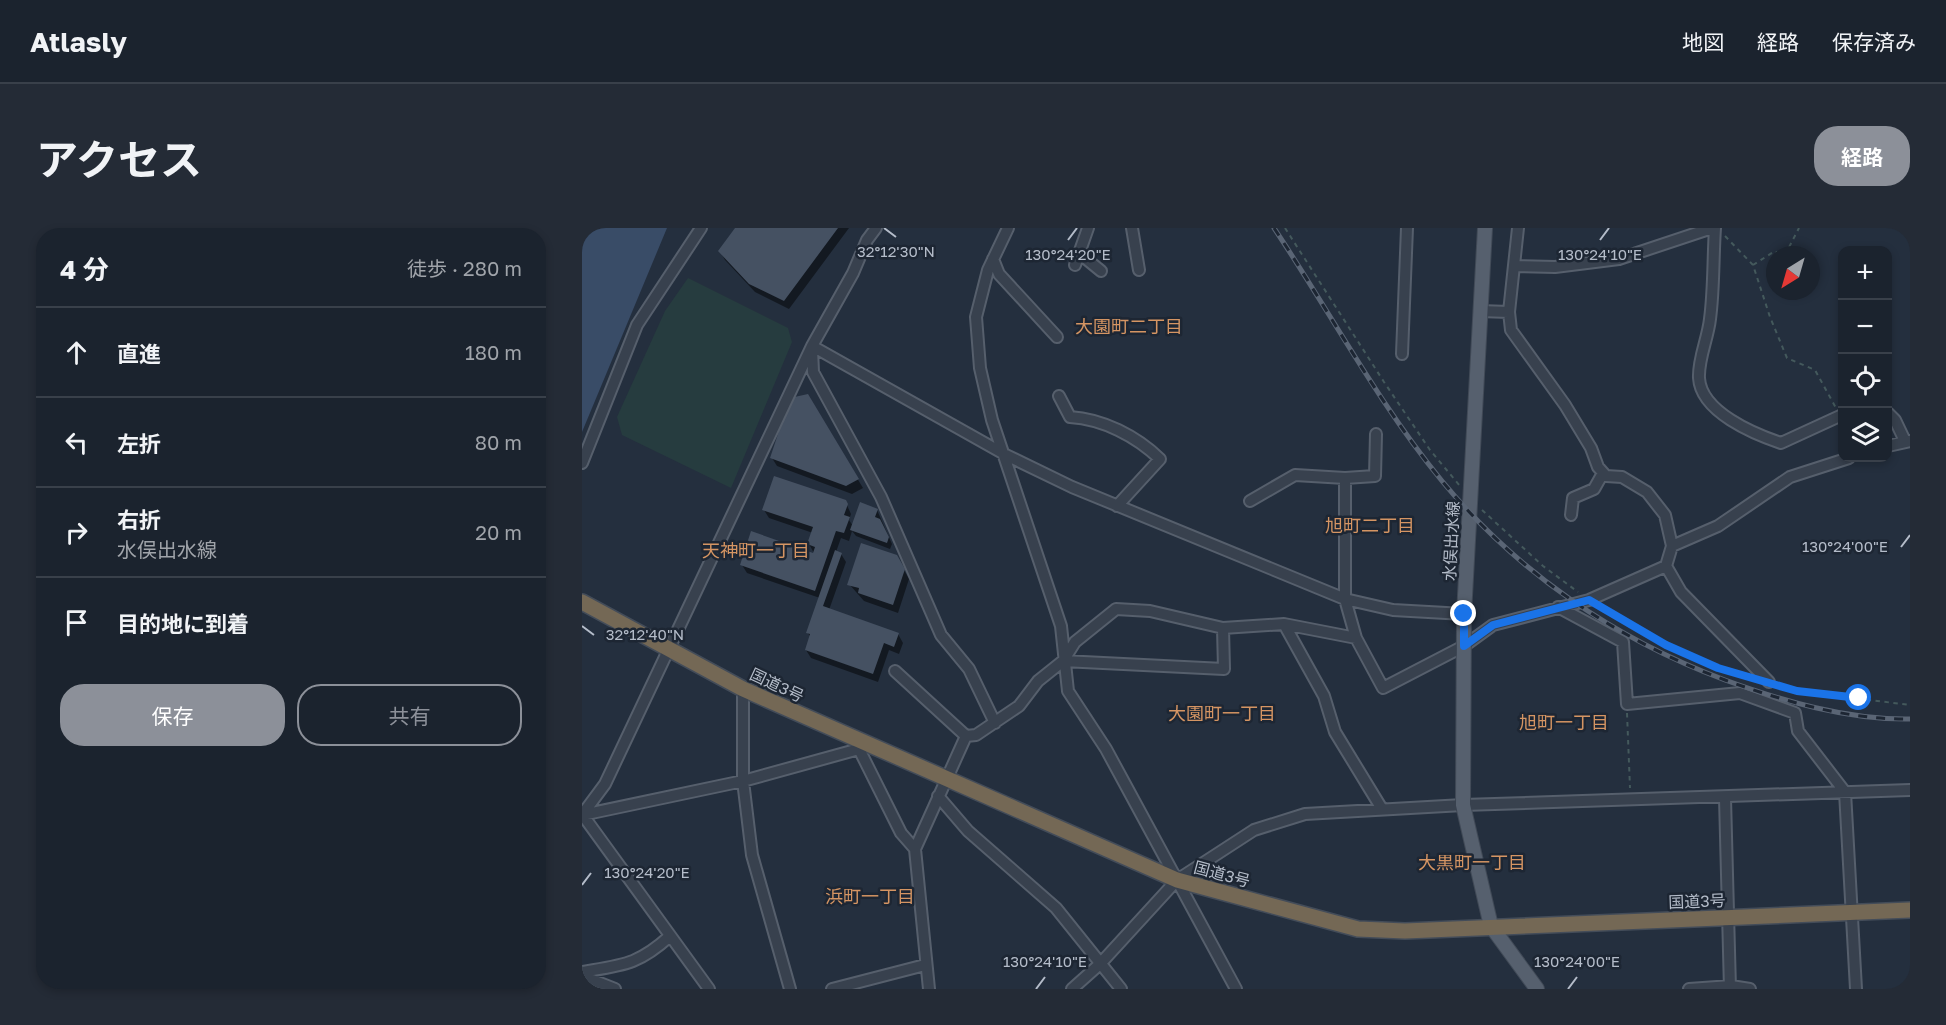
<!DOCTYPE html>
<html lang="ja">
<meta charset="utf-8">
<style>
:root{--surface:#1b232e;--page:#242b36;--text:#f1f3f6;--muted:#a0a4aa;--line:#39404a;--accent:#8c9099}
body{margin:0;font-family:"Golos Text","Noto Sans JP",sans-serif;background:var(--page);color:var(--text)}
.controls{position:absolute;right:18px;top:18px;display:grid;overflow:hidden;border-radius:12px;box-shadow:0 3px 9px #0003}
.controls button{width:54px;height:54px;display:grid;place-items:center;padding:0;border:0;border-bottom:2px solid var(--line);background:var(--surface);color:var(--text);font:30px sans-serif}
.compass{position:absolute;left:1184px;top:18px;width:54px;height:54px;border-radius:50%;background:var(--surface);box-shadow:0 3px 9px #0003;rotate:217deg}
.stop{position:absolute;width:18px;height:18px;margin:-14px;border:4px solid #1a73e8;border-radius:50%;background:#fff}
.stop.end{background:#1a73e8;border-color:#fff;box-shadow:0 2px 6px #0008}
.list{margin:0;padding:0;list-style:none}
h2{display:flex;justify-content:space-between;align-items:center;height:78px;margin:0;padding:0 24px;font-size:26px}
h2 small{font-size:20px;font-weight:400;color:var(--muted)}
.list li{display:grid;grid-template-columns:39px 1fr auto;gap:18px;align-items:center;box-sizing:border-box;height:90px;padding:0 24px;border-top:2px solid var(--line)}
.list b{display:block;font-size:22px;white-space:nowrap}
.list p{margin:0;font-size:20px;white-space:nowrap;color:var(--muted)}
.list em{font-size:20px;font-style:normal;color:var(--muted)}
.actions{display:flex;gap:12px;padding:18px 24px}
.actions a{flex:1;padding:14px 0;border:2px solid var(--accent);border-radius:24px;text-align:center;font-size:21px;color:var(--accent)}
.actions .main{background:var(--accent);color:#fff}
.icon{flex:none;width:33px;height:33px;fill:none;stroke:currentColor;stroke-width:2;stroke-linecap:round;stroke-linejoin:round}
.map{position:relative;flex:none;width:1328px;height:761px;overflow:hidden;border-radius:24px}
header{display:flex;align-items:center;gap:36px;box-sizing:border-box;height:84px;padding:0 30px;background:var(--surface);border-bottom:2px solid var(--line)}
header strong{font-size:28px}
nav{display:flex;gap:33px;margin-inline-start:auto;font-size:21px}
.intro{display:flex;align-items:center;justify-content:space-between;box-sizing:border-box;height:144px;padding:0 36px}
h1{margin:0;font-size:42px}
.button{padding:15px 27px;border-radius:24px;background:var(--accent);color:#fff;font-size:21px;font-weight:700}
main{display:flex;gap:36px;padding:0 36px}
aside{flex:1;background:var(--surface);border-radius:24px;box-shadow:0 3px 9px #0003}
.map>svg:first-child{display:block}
.green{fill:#263c3f}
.water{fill:#394c67}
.shadow{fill:#0007}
.building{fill:#455162}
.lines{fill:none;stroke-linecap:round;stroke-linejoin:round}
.minor-casing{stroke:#565f6c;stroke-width:14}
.major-casing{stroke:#414a57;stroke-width:16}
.highway-casing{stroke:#434c59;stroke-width:18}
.path{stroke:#44595c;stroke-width:2;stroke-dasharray:4.5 4.5;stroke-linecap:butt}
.minor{stroke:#38414e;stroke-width:10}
.major{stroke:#56606e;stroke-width:14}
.highway{stroke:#746855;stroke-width:15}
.rail-casing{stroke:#5a6575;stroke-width:5}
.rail{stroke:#1d2633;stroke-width:3;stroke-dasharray:9;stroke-linecap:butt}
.route{stroke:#1a73e8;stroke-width:8}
.ticks{fill:none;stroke:#b4bcc9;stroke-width:2}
.labels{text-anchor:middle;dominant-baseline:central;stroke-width:5;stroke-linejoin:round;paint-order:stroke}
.street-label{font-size:16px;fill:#b4bcc9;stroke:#1d2633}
.neighbourhood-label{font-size:18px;fill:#d59563;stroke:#1d2633}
.ticks-label{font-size:15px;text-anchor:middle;fill:#b4bcc9;stroke:#1d2633;stroke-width:5;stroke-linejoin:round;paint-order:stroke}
</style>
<header>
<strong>Atlasly</strong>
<nav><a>地図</a><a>経路</a><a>保存済み</a></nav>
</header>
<div class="intro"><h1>アクセス</h1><a class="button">経路</a></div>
<main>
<aside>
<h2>4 分<small>徒歩 · 280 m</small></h2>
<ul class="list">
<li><svg class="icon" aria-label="ahead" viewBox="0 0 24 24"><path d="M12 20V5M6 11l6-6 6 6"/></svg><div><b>直進</b></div><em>180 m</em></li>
<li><svg class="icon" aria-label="left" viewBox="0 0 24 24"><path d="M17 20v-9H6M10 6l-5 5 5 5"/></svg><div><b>左折</b></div><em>80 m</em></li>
<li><svg class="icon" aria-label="right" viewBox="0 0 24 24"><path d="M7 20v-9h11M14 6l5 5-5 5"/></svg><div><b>右折</b><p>水俣出水線</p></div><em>20 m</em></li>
<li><svg class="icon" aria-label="arrive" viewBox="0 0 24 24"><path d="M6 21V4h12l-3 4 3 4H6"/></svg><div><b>目的地に到着</b></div></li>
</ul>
<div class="actions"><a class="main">保存</a><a>共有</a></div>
</aside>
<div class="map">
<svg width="1328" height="761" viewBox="0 0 1328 761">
<rect width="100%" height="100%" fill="#242f3e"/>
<!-- green -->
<path class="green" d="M106,50L206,100L210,114L149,260L40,207L35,189L83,83Z"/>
<!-- water -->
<path class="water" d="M0,0H85L0,204Z"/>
<!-- shadow -->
<path class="shadow" d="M155,0H267L207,81L173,64L143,32L138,23Z
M225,167L281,260L270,266L195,238L190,230Z
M263,273L269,286L267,292L271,298L295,282L310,316L308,321L274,308L270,303L267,313L259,310L254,324L259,326L264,334L247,382L316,406L321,415L317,426L307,422L296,454L229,430L224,422L229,410L226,405L238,370L165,345L160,337L233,327L227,316L231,305L187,290L182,282Z
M314,328L327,351L316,385L282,373L267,356Z"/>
<!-- building -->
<path class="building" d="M153,0H256L202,73L167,56L136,23Z
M226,166L277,251L264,258L188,230L208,170Z
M192,248L264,272L266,276L262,287L268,289L262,305L254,303L233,363L158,337L169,303L231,325L233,319L225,316L231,299L180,282Z
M278,274L296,281L293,289L298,291L307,309L305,315L268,302Z
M279,315L315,327L323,341L311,377L276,365L277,360L265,357Z
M253,322L260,325L241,378L317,405L312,419L302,415L291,446L223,422L228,406L224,405Z"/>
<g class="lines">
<!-- minor casing -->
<g class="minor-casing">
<path id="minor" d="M426,0L406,42L394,89L398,140L410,192L479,398L486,463L524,521L654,761
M550,0L557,42
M1133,0C1131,30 1132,61 1128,91C1126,110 1116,131 1117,150C1119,184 1172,206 1199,215L1260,187
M497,25L519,43
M411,31L417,46L475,109
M493,37L506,0
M933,38L973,39L1037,31L1130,0
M898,83L927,84
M230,118L424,227L490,259L763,371L811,382L882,386
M230,121L231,144L299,269L359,407L387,441L413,495
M820,126L825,0
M477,168L488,189C521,191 554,208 578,231L535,278
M1306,185L1313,192L1323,213
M1306,218L1328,213
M0,235L55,97L119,0
M668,273L713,247L763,250
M989,287L991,270L1012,261L1021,245
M1090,318L1136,298L1208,249L1267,230
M1084,338L1099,364L1187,454
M976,379L1041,414L1045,476L1158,465L1213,485L1216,503L1263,564L1274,761
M702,396L742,468L753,504L800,581
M774,410L801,460L882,418L911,397L1007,372L1084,338L1090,318L1083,287L1065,264L1040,249L1024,248L1016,239L1009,220L983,177L929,102L927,84L936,0
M481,433L642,441L641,400L702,396L774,410L763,371V250L793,248L794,206
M313,443L384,508L394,507L437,478L456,453L481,433L493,414L534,381L568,383L641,400
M161,461V553L170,627L208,761
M277,514V521L319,605L333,621
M356,568L386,603L474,680L539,761
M1143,570L1148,761
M0,586L127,761
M0,587L23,556L230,118L271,45L285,12L294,0
M0,587L161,553L277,521
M0,744C41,737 56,737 88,708
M0,748L33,761
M250,761L343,737
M347,761L333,621L384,508
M490,761L518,736L595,652L672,602L723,586L881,577L1328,562
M1107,761L1149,758L1168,761"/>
</g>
<!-- major casing -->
<g class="major-casing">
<path id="major" d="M903,0L882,386L881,577L909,698L955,761"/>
</g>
<!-- highway casing -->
<g class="highway-casing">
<path id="highway" d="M0,374L161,461L595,652L776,701L823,703L1328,682"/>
</g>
<!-- path -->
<path class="path" d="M703,0L802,154L848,222L878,258
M1143,8L1171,37L1188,89L1205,130L1233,142L1254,180
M1203,27L1217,0
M1171,37L1193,23L1198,27
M900,282L961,338L996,364
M1018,379C1065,408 1114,434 1167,449
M1196,457L1215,463L1328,477
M1045,485L1048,560"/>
<!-- minor -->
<use href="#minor" class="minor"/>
<!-- major -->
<use href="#major" class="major"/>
<!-- highway -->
<use href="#highway" class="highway"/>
<!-- rail casing -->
<g class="rail-casing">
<path id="rail" d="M692,0C748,84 796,175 860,253C935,344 1033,411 1143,452C1201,473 1265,492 1328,491"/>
</g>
<!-- rail -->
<use href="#rail" class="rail"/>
</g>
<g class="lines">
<!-- route -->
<path class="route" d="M882,386V418L911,397L1007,372L1084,417L1136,440L1215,463L1277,470"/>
</g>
<!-- ticks -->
<path class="ticks" d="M302,0L314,9M486,12L495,0M1018,12L1027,0M1319,319L1328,307M0,398L12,407M0,657L9,645M454,761L463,749M986,761L995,749"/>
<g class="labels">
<!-- street labels -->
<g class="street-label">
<text transform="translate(869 313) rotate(-87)">水俣出水線</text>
<text transform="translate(195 457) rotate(25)">国道3号</text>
<text transform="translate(640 646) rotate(15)">国道3号</text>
<text transform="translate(1115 673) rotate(-2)">国道3号</text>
</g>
<!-- neighbourhood labels -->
<g class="neighbourhood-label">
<text x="547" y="98">大園町二丁目</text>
<text x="788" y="297">旭町二丁目</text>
<text x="174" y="322">天神町一丁目</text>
<text x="640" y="485">大園町一丁目</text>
<text x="982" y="494">旭町一丁目</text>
<text x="890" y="634">大黒町一丁目</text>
<text x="288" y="668">浜町一丁目</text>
</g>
</g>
<g class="ticks-label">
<text x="314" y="29">32°12'30"N</text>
<text x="486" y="32">130°24'20"E</text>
<text x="1018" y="32">130°24'10"E</text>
<text x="1263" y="324">130°24'00"E</text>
<text x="63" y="412">32°12'40"N</text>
<text x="65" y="650">130°24'20"E</text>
<text x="463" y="739">130°24'10"E</text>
<text x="995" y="739">130°24'00"E</text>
</g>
</svg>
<div class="controls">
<button>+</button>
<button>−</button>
<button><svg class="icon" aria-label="locate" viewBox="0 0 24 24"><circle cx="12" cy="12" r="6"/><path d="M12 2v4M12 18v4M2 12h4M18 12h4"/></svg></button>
<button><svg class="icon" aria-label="layers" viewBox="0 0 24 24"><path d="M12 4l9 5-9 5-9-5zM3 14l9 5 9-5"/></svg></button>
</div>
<svg class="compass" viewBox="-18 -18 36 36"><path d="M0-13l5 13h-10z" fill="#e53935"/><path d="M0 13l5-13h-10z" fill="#a0a4aa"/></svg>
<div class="stop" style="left:1277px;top:470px"></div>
<div class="stop end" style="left:882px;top:386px"></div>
</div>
</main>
